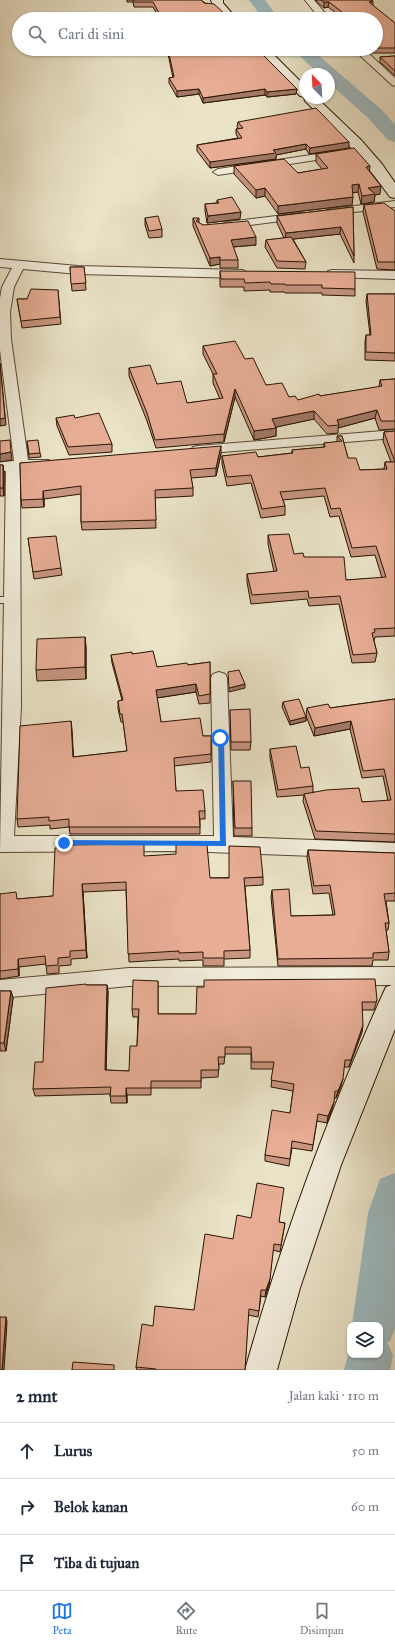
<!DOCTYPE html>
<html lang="id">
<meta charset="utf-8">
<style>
:root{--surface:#fff;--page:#f6f6f7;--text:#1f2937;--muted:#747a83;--line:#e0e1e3;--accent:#1a73e8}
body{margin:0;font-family:"IM FELL Great Primer",serif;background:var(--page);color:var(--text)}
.controls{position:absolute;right:12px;bottom:12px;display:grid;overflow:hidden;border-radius:8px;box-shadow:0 1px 3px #0004}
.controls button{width:36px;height:36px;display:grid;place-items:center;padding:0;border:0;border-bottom:1px solid var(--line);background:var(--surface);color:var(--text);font:20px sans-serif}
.compass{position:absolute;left:299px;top:68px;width:36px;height:36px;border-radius:50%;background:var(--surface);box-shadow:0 1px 3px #0004;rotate:336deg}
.stop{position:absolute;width:12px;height:12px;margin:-9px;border:3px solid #1a73e8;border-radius:50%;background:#fff}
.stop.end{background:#1a73e8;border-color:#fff;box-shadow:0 1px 4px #0008}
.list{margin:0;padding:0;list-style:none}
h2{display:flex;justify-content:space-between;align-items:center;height:52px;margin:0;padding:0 16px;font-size:17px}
h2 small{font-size:13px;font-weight:400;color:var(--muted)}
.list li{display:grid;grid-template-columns:26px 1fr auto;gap:12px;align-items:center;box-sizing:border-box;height:56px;padding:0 16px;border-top:1px solid var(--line)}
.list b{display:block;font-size:15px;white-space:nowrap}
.list em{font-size:13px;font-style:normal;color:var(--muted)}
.icon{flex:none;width:22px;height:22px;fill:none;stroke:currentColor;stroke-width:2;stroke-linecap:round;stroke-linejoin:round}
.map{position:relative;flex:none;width:395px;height:1370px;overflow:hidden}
.search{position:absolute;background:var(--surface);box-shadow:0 1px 3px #0004;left:12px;right:12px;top:12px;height:44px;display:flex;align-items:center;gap:10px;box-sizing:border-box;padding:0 14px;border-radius:22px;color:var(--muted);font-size:15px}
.sheet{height:220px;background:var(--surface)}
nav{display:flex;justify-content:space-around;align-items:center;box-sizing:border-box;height:56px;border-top:1px solid var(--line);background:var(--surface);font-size:11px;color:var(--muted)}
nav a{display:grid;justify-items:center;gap:2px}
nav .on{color:var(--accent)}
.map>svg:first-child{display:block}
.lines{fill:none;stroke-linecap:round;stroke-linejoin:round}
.river{fill:#9ebbc1;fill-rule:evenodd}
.lane-casing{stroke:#5a4834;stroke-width:2}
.street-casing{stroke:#5a4834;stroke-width:2}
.secondary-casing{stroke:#2a1402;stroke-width:2}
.lane{fill:#f1eddb;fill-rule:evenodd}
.street{fill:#f1eddb;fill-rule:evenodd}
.secondary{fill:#f1eddb;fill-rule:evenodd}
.wall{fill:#c79580;stroke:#2a1402}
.shaded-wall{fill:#a27968;stroke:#2a1402}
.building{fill:#e7ad95;stroke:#2a1402}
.route{fill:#1a73e8}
</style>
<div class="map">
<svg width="395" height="1370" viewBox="0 0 395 1370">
<rect width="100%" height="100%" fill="#eae3c8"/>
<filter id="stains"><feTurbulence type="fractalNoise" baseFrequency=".005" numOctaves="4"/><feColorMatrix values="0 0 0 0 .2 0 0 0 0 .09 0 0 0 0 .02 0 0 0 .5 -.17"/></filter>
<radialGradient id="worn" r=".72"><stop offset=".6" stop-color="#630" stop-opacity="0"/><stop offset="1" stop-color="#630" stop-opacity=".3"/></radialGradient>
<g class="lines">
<!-- river -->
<path class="river" d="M249,0H265L279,19H263Z
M292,49H311L382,110L395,125V142L388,140L368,118L329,83V74H319Z
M395,1173V1329L390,1341L387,1342L393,1355L390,1370H344L350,1348V1355H380V1325H352L368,1213L380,1179Z"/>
<!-- lane casing -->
<g class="lane-casing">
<path id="lane" d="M0,597H12L16,600L12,603H0Z"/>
</g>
<!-- street casing -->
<g class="street-casing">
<path id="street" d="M305,0H314L330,19H320Z
M353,49H364L395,78V86L392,85Z
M338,151L343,154L342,156L218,175L213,172L218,169Z
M395,201V207L330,215L324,212L330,209Z
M300,213L306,216L304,218L227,228L221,225L227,222Z
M0,259L78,266L243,270L249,274L243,278L78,274L23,269L14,287L10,312L11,339L28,460H49L51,463L49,466L20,470L21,707L14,836H214L211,678L213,674L219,672L225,674L227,678L233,837L395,843V859L181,851L0,852L6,471L0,472V462L14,461L0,350V298L2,287L12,268L0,267Z
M332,270L395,271V279L328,277L326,274L328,271Z
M395,430V438L198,454L193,453L191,450L193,447L198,446Z
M395,967V985L129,986L0,998V980L129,968Z"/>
</g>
<!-- secondary casing -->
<g class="secondary-casing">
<path id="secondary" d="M211,0H223V3L237,19H225L213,6Z
M255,49H268L305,86V98H317L361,140L382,164L395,183V198L390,197C363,159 339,133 305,101L304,97L300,96Z
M395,984V1029L341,1165L300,1288L277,1370H245C282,1239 329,1111 386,987Z"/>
</g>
<!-- lane -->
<use href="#lane" class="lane"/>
<!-- street -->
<use href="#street" class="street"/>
<!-- secondary -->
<use href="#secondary" class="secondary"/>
</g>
<!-- wall -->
<path class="wall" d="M127,0H201L226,19H164V18H159L153,7H134L133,2H127Z
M315,0H371L373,6L395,23V53H371L366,49H376V19H344L328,7L324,8Z
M168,49L297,89L296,94L267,97L265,95L203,103L199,94L177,97L169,83V78H173L168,54Z
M395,56V76L380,62V57Z
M238,122L349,148L309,154L306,149L276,155V159L210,168L197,151V145L238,138L236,134V129H238L237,127Z
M316,154L369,172L380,194L375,195L374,202L361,204L358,192L352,193V205L278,214L265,196L256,198L234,174V166L298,173L322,169L316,162Z
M217,200L240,219L207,223L205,211V204L217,203Z
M364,205L395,211V270L377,269L363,212Z
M353,207L354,256V263L340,234L293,239L306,262L305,269L277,268L265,247L266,240L284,238L277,223V216Z
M145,218L162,229V237L149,238L145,225Z
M193,218L199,223L203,225L256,245L233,247L238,260V268H220V264L210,266L193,226Z
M70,267H84L86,290L72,291Z
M220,271L355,289V296L322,295V293H285L284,292H270V290L244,291V287H220Z
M58,290L61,324L22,328L17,299H27Z
M367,294H395V361L365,360V342L366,335H370L366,301Z
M203,346L245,359L266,385L289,397L298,400L320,396L379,387L380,380L395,379V429L379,430L375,418L338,428V433L327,434L314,419L276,427V436L254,440L235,397L224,442L156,448L147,421L129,376V368L157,384L187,403L220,399L213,383V374L203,354Z
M56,418L112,444V452L69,455L57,426Z
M395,431V636L375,637L374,641L377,653L375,662L352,663L339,604L309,606L307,599L251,604L247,582V574L274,572L268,544V535L294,554L304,557L346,580L382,578L375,555L351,557L339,516L330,517L324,496L283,500L285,506V515L261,518L251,483L227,486L222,464V456L258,457L292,453V450L324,447V443L337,442V436H342L348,458L360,470L384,469L385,462H391L383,441L384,432Z
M27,441L40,453L41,457L29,458Z
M221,454L216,476L191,478L193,488V496L155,498L156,528L82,530L81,522V494L44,499V507L22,508L21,500L20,463Z
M0,465H3L4,473V496H0Z
M28,538L61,568L62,575L34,579Z
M85,637L86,648V679L37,681L36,670Z
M132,654L157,667L188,665L210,662V703L199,704L196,692L157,698L161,722L203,736H211V762L174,766L176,791L205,811V819H200V834H70L69,827L50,829V825L18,827L17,819L71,721L73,757L127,751L123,722H121L118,709V701L122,700L112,663L111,655Z
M395,699V842L315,839L303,801L304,795L277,797L270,757V749L301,768L313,786V792L362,802L388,801L383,776L362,778L350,729L314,736L306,716L307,708H330Z
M283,702L306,717V721L290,725L282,707Z
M230,710L251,742L250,750H231Z
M233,781L252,828V836H234Z
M308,850L395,853V901H386L389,923L388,930H386L389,952L388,960H373L372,966H278L271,897L272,890L291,916L333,915L329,893L313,894L307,857Z
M144,856L210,878L263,877V885L245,886L250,950V958L224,959V966H203V960L179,961V959L129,962L126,890L83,892L87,958L71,959V965L59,966V973L47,974L46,964L19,967V976L0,979V894L18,899L53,896Z
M158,981V1014H196L377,1000L374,1010H362V1032L349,1067H344L341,1086L336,1098H334L332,1109L327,1123L317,1121L312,1151L292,1148L289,1166L265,1161V1155L290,1113L293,1091L271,1087L273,1069H251V1054H225L224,1064H219L218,1077L201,1078V1088H151V1095H127V1103H111L110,1094L35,1096L33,1089L43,1062L86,985H107L108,992L106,1070L129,1071L137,1046L138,1017H133L132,1009Z
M0,991H11L13,998L6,1051H0Z
M279,1222L285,1223L280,1252L273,1250L269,1285L265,1297L261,1296L258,1317L248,1315L245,1370H137L136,1367L153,1326L194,1310L233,1239Z"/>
<!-- shaded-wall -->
<path class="shaded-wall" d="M373,1V7L369,2Z
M324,2H329L328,7L324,8Z
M159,13H164V18H159Z
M199,89V94L177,97V91Z
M265,89V95L203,103V98Z
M297,89L296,94L267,97V92Z
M349,142V148L309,154L310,148Z
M306,144V149L276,155V159L210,168V162Z
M370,166L369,174L366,167Z
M359,184L358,192L351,193L352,185Z
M381,186L380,194L375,195L374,202L361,204L362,196L368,188Z
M265,188V196L256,198V190Z
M353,197L352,205L278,214V206Z
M241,212L240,219L207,223L208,216Z
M199,218V225L196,221Z
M341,227L340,234L285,240L286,233Z
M256,237V245L231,247V240Z
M220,257V264L210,266V258Z
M0,363L6,425L0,426Z
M235,389V397L224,442V434Z
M377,410L375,418L338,428L339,425L337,420Z
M314,411V419L272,428V419Z
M276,428V436L254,440V431Z
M221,446V454L216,476V468Z
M11,452L12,460L0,462V454Z
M3,465L4,473V496L3,488Z
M43,491L44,499V507L43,499Z
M85,637L86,648V679L85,667Z
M196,684V692L156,698V690Z
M245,684V688L229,692V688Z
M306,717V721L290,725V721Z
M71,721L72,729L74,765L73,757Z
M351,721L350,729L314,736L315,728Z
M82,884L83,892L87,958L86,950Z
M18,959L19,967V976L18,969Z
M107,985L108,992L106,1078L105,1070Z
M11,991L13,998L6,1051L4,1043Z
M363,1025L362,1032L349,1067L351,1060Z
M343,1079L341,1086L336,1098L338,1091Z
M126,1088L127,1095V1103L126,1096Z
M334,1102L332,1109L327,1123L328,1116Z
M270,1279L269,1285L265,1297L266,1290Z
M6,1317L7,1322L4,1370H2Z"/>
<!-- building -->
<path class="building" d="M133,0H201L204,3L214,4L226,15V18L221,19H166L164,13H159L153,2H134Z
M321,0H371L373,1L369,2L395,23V48H376V19H351L329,2H324Z
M168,49H257L297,89L267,92L265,89L203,98L199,89L177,91L169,78L174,77Z
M395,56V71L380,57Z
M316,108L349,142L310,148L306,144L273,150L276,153L210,162L197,145L242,138L236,129L243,128L238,122Z
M354,148L370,166L366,167L381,186L368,188L375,194L362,196L359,184L352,185L353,197L278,206L265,188L256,190L234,166L284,159L298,173L328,168L316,154Z
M232,197L241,212L208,216L205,204L219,203L217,200Z
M384,203L395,211V262H378L364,205Z
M353,207L354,256L341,227L286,233L277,216Z
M158,216L162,229L149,231L145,218Z
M193,218H199L196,221L203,225L248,221L256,237L231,240L238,260H220V257L210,258Z
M291,237L306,262L277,261L266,240Z
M70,267H84L86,283L71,284Z
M220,271L355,272V289L322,288V285H285V284H271L270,282L245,283L244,279H221Z
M31,289L58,290L60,317L21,321L17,299H27Z
M367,294H395V353L366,352V335H371Z
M235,341L245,359L253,358L266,385L282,383L289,397L295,396L298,400L319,394L320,396L382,386L380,380L395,379V421H381L377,410L337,420L339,425L328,426L314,411L272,419L276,428L254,431L235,389L224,434L155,440L147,413L129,368L150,365L157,384L181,381L187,403L223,398L213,374H217L203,346Z
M0,363L5,418L0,419Z
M99,413L112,444L68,447L56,418L74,415L75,418Z
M395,431V628L374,629L375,632L372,633L377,653L353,655L340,596L309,598L308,591L252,595L247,574L277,571L268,535L289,534L294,554L303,553L304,557H344L346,580L386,577L376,546L352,548L340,508L331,509L325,488L280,492L285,506L262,509L251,475L227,477L222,456L256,452L258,457L293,453L292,450L325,447L324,443L342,441L337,436H342L348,458H356L360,470L387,469L385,462H395L384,432Z
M10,440L11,452L0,454V441Z
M38,440L40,453L29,454L27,441Z
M221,446L216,468L190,470L193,488L155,490L156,520L81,522V486L43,491V499L21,500L20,463Z
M0,465H3V488H0Z
M56,536L61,568L33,572L28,538Z
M85,637V667L36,670L37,639Z
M153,651L157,667L187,663L188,665L210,662V694L199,696L196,684L156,690L161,722L200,718L203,736H211V754L174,758L176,791L203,790L205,811H199L200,827H69V819L49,821V817L17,819L20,726L71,721L73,757L127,751L122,714H120L118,701L123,700L111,655L132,652V654Z
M239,670L245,684L229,688L228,672Z
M299,699L306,717L290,721L283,702Z
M395,699V834L316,831L304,794L326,790L359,788L362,802L391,800L384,769L363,771L351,721L315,728L307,708L328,704L330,708Z
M250,709L251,742H231L230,710Z
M296,746L301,768L309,767L313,786L278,790L270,749Z
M233,781H251L252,828H235Z
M144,844V856L176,854V844L207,845L210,878H229V846L260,847L263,877L244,878L250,950L224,951V958H203V952L179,953V951L128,954L126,882L82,884L86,950L70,951V957L58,958V965L46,966L45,956L18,959V969L0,971V894L16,892L17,899L53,896L55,848L69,847V845Z
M308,850L395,853V893L384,894L389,923H385L389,952L373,953V958L278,959L272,890L289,889L291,916L335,915L330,885L314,886Z
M375,979L377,1000L376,1002H362L363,1025L351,1060H345L343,1079L338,1091H335L334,1102L328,1116L318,1114L313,1145L292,1141L290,1159L265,1155L272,1110L290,1113L294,1084L271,1080L274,1062H252L251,1047H225V1057H218L219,1070H201V1081H151V1088H126V1096H110L111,1087L33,1089L35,1062H43L46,988L86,984V985H107L105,1070L129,1071L130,1046H137L139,1009H132L133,980L158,981V1014H196L197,987H204V980Z
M0,991H11L4,1043H0Z
M257,1183L284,1188L279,1222L285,1223L281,1245L274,1244L270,1279L266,1290H261L259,1311L249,1309L245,1370H156V1369L136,1367L142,1324L153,1326L155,1306L194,1310L205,1234L233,1239L237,1215L251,1218Z
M0,1317H6L2,1370H0Z
M73,1362L114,1365V1370H72Z"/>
<!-- route -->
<path class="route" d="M218,736H220L224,738L226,846L62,845L61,843L64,840L220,841Z"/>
<rect width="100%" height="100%" filter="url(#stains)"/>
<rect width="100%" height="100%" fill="url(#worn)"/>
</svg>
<div class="controls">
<button><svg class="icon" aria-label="layers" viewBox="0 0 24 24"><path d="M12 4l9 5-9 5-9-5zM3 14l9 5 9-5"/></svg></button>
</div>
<svg class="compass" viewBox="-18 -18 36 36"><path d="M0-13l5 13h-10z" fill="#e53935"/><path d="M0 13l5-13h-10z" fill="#747a83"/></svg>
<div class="stop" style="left:220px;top:738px"></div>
<div class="stop end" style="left:64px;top:843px"></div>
<div class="search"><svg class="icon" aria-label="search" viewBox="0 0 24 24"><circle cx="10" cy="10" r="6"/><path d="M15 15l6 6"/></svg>Cari di sini</div>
</div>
<section class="sheet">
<h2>2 mnt<small>Jalan kaki · 110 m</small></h2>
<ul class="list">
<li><svg class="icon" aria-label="ahead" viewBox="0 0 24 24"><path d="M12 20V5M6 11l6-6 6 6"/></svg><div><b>Lurus</b></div><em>50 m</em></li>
<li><svg class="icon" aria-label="right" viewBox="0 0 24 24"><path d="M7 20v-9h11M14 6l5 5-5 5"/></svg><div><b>Belok kanan</b></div><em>60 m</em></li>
<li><svg class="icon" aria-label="arrive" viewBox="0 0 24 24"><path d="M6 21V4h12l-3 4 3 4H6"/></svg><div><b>Tiba di tujuan</b></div></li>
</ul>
</section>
<nav>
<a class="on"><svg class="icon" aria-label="map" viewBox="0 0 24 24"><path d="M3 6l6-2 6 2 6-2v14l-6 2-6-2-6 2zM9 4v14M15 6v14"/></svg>Peta</a>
<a><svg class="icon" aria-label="directions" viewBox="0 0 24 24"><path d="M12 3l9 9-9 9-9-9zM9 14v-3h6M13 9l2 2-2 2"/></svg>Rute</a>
<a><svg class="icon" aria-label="saved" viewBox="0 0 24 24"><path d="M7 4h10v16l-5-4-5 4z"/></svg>Disimpan</a>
</nav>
